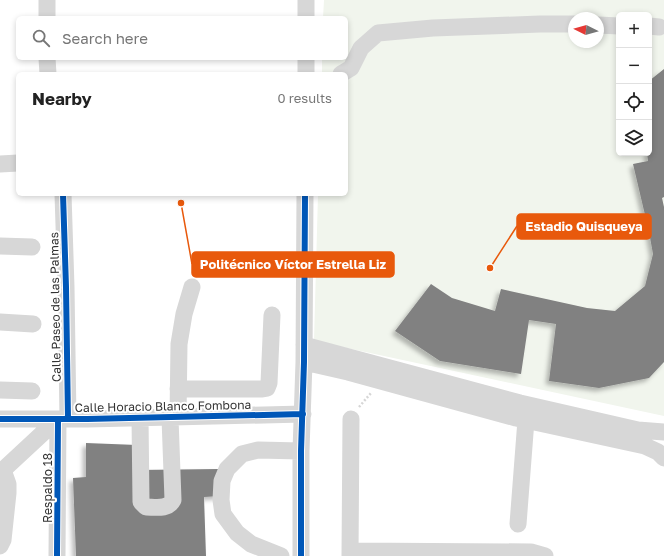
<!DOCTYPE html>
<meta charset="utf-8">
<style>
:root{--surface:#fff;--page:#f6f6f6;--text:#222;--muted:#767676;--line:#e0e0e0}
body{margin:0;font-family:"Golos Text",sans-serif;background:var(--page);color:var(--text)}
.controls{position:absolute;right:12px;top:12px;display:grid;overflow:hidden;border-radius:6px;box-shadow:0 2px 6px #0003}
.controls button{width:36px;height:36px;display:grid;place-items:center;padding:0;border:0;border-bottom:1px solid var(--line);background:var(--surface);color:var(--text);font:20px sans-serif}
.compass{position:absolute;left:568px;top:12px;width:36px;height:36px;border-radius:50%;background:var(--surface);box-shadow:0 2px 6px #0003;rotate:275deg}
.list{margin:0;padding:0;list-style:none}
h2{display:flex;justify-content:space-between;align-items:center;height:52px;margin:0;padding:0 16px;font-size:17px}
h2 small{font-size:13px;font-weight:400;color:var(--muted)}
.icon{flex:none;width:22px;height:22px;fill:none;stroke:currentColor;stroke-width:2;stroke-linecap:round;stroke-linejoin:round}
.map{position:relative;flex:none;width:664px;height:556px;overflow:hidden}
.search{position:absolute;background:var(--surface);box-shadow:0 2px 6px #0003;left:16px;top:16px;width:332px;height:44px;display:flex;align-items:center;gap:10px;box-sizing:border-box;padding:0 14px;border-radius:6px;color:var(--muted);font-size:15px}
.panel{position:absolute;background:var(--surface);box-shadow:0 2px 6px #0003;left:16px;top:72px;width:332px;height:124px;border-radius:6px}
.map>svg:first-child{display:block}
.green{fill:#f1f5ed;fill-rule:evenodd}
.building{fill:#818181;filter:url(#shadow)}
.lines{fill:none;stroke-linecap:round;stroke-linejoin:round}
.path{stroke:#d6d6d6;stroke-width:2.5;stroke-dasharray:2 2;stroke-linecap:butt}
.minor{stroke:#d7d7d7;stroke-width:17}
.cycleway-casing{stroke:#fff;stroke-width:8}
.cycleway{stroke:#0057b8;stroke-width:6}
.labels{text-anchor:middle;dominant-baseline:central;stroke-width:4;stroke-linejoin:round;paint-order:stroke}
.street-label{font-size:12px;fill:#333;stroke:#fff}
.leader{fill:none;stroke:#e8590c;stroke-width:1.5}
.callout-dot{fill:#e8590c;stroke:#fff;stroke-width:1.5}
.callout{fill:#e8590c;stroke:#e8590c;stroke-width:1.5}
.callout-label{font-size:13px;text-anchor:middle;font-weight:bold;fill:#fff}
</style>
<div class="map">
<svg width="664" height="556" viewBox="0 0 664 556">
<defs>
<filter id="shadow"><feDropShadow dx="-3.5" dy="3.5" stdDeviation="2" flood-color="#0004"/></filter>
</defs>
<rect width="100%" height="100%" fill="#fff"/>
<!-- green -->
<path class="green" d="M324,0H664V416L314,341L318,194H346V74H322V58H346V18H323ZM619,15H649V153H619ZM574,18H598V42H574Z"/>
<!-- building -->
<path class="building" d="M664,69V197L662,198L664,207V362L649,378L599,388L549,381L556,324L529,320L521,374L440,361L395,331L431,284L452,298L495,311L501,289L587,308L615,311L645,286L653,254L649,232L633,164L648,161L647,153H649V81Z
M86,443L137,445V470L218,469L220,496L204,497L206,556H76L73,478L86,477Z"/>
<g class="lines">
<!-- path -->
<path class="path" d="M359,407L371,393"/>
<!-- minor -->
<path class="minor" d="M47,0V18
M306,18V0
M598,25L619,26
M649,26L659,27
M47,58L48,74
M306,74V58
M341,74L351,68L361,48L378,33L433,28L540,24H574
M0,164L18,163
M63,194L66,287L68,419
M0,246L32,247
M0,322L33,324
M304,345L520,403L638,430L664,432
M304,362L348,372L516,418L645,446L658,452L664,458
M178,389H261L267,388L269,383L272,315
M0,390L32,391
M178,417L179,344L184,314L192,287
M140,418L141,502L146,507C155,507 168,510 173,500L170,418
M0,419H87L303,414
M0,470H3L8,484V493L3,540L0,546
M3,470L58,419
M518,524L526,420
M350,551L531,552L545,556
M57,556L58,419
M281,556L251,544L237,533L223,514L221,500L222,481L227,469L242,454L258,450L301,451
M301,556V451L304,362L305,194
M350,556L351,419"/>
<!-- cycleway casing -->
<g class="cycleway-casing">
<path id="cycleway" d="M63,194L66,287L68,419
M0,419H87L303,414
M57,556L58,419
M301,556V451L304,362L305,194"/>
</g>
<!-- cycleway -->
<use href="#cycleway" class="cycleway"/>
</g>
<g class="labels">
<!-- street labels -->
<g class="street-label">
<text transform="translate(55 307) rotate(-91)">Calle Paseo de las Palmas</text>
<text transform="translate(163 406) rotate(-1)">Calle Horacio Blanco Fombona</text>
<text transform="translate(47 488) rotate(-90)">Respaldo 18</text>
</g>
</g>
<!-- callouts -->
<path class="leader" d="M490 268L517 226M181 203L192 264"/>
<g class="callout-dot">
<circle cx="490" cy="268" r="4"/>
<circle cx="181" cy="203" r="4"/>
</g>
<g class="callout">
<rect x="517" y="214" width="134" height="25" rx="4"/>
<rect x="192" y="252" width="202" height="25" rx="4"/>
</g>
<g class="callout-label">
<text x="584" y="231">Estadio Quisqueya</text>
<text x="293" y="269">Politécnico Víctor Estrella Liz</text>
</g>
</svg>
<div class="controls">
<button>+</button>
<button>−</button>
<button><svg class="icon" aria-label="locate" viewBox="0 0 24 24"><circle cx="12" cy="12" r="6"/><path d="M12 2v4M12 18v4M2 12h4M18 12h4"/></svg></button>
<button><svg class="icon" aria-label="layers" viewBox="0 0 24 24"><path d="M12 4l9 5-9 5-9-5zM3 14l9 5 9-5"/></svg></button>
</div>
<svg class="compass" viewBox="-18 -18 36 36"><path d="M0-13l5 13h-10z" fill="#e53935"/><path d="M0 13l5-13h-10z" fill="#767676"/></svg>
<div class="search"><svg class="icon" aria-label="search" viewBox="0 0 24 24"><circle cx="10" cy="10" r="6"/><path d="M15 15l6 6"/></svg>Search here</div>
<section class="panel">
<h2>Nearby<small>0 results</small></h2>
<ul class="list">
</ul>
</section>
</div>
